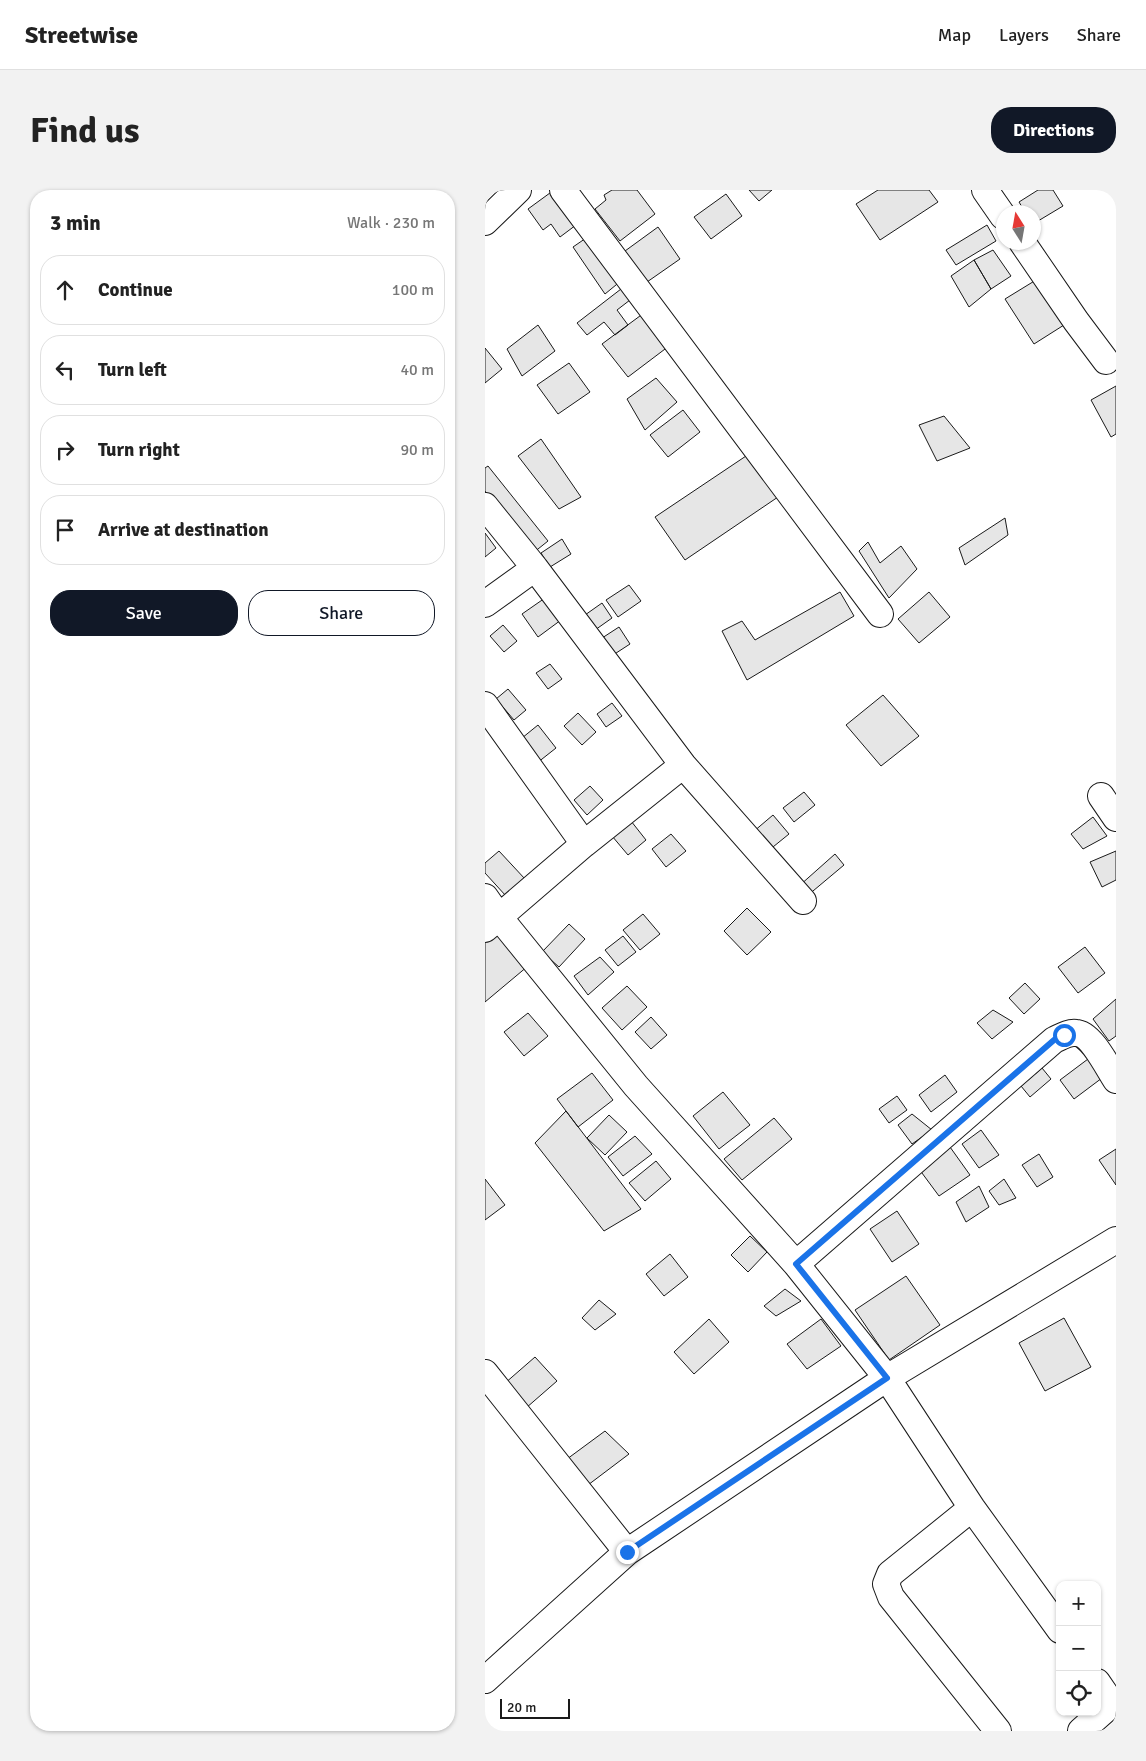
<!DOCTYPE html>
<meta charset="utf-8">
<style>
:root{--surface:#fff;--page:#f2f2f2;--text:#222;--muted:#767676;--line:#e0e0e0;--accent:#111827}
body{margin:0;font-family:Signika,sans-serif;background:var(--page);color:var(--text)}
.controls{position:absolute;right:15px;bottom:15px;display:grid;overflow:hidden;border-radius:10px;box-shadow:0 1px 4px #0004}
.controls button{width:45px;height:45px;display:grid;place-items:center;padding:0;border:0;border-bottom:1px solid var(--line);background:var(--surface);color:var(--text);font:25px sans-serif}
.compass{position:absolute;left:511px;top:15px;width:45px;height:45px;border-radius:50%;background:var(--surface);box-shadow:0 1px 4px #0004;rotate:349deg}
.scale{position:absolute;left:15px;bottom:12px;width:70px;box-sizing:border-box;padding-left:5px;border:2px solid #1a1a1a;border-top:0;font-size:14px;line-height:18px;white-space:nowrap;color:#1a1a1a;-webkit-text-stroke:4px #fff;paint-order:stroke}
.stop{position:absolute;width:15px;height:15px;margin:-11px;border:4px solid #1a73e8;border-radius:50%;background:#fff}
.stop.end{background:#1a73e8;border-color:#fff;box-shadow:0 1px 5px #0008}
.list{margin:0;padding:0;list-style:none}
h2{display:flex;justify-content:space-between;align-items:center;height:65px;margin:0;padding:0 20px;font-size:21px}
h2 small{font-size:16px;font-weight:400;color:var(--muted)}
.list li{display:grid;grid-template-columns:32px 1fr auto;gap:15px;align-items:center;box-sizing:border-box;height:70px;margin:0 10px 10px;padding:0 10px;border:1px solid var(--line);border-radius:20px}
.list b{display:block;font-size:19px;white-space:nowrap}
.list em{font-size:16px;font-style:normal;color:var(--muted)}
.actions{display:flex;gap:10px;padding:15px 20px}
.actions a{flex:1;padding:11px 0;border:1px solid var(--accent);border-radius:20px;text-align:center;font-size:18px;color:var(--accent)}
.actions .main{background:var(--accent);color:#fff}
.icon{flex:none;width:28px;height:28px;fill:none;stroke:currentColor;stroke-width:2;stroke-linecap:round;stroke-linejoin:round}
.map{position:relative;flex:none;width:631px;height:1541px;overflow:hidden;border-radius:20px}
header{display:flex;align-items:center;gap:30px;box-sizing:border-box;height:70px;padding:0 25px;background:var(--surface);border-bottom:1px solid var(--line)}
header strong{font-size:24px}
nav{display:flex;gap:28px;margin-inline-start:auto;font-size:18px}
.intro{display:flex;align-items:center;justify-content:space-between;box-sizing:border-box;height:120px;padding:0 30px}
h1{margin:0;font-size:35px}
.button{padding:12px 22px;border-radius:20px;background:var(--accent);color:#fff;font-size:18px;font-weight:700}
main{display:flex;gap:30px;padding:0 30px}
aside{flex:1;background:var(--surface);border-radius:20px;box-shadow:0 1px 4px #0004}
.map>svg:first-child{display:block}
.building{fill:#e6e6e6;stroke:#1a1a1a}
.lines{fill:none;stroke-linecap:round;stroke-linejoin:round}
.minor-casing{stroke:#1a1a1a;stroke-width:28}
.minor{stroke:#fff;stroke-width:26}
.route{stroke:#1a73e8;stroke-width:6}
</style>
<header>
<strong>Streetwise</strong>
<nav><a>Map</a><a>Layers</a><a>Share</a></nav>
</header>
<div class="intro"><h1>Find us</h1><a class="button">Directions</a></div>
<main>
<aside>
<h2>3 min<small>Walk · 230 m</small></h2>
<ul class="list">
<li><svg class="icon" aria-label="ahead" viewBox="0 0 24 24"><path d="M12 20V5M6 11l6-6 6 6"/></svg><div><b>Continue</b></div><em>100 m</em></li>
<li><svg class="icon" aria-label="left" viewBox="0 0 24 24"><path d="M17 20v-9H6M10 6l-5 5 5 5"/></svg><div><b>Turn left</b></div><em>40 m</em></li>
<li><svg class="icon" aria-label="right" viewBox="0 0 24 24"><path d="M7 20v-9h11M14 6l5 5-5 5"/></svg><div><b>Turn right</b></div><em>90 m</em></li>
<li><svg class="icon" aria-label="arrive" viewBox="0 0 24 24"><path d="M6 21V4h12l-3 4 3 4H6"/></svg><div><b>Arrive at destination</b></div></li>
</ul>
<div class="actions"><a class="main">Save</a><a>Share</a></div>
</aside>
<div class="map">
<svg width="631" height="1541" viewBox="0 0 631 1541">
<rect width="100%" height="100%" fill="#fff"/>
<!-- building -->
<path class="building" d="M69,0L95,32L75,47L66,34L58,40L43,19Z
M127,0H152L170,24L135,51L110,19L121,10L119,5Z
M264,0H287L274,11Z
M393,0H444L453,12L395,50L371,14Z
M553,0H568L578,16L548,34V22H540L534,12Z
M241,4L257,26L226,49L209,27Z
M502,35L511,51L471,75L461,60Z
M173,37L195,69L162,92L140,61Z
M104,46L137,90L120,104L88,57Z
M508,60L526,86L506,99L489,70Z
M489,70L506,99L484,117L466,86Z
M551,90L579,135L549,154L520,109Z
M136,99L145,110L132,120L143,135L130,145L119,132L102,145L92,133Z
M163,120L188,153L143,187L117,154Z
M53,135L70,161L37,186L22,159Z
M0,158L17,179L0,193Z
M84,173L105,202L73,224L52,195Z
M171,188L192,212L160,240L142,209Z
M631,196V244L626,247L606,210Z
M198,220L215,242L183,267L165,245Z
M459,226L485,258L452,271L434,235Z
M56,249L96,307L74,319L33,266Z
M264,264L293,307L200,370L170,327Z
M3,276L63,351L48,363L0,301V278Z
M520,328L523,345L480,375L474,358Z
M0,343L11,358L0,367Z
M77,349L86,364L65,377L56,363Z
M383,352L395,373L416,356L432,379L404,408L374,361Z
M144,395L156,411L133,427L121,410Z
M355,402L369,426L262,490L237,441L257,431L270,450Z
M444,402L465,427L434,453L413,429Z
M60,408L76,430L53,447L37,424Z
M117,413L127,428L110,440L100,425Z
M18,435L32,451L19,462L5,446Z
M134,437L145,454L125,467L114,450Z
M65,474L77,489L63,499L51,483Z
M23,499L41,520L29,530L11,509Z
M398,505L434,546L396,576L361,535Z
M127,513L137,526L121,537L112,524Z
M93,523L111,542L97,555L79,536Z
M53,535L71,558L52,573L37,548Z
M105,596L118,610L102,625L89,610Z
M319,602L330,615L309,632L298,618Z
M288,625L304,644L283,661L268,642Z
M608,627L622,646L598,659L586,644Z
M146,631L161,650L143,665L127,646Z
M186,644L201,661L181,677L167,659Z
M14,661L40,689L21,706L0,683V673Z
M631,661V690L617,697L605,672Z
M350,664L359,675L322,706L314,696Z
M262,718L286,742L262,765L239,741Z
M158,724L175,744L155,760L138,740Z
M84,734L100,749L74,777L57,762Z
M12,739L43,776L0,812V751Z
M138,746L151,762L133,776L120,760Z
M600,757L620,783L593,803L573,777Z
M115,767L129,782L103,805L89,786Z
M540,793L555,809L539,824L524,808Z
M142,796L162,817L137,840L117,818Z
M631,809V846L624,851L608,829Z
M508,820L528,832L507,849L492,833Z
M43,823L63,846L39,866L19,842Z
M166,827L182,845L166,859L150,842Z
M603,869L617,888L589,909L575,890Z
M557,878L566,889L545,907L536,896Z
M107,883L128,910L93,937L72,909Z
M460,885L472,902L446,922L434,905Z
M238,902L265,935L234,959L208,926Z
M412,906L422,920L404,933L394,919Z
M81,921L156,1019L119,1041L50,953Z
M427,924L447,940L427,954L413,935Z
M124,925L142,942L120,965L102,948Z
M289,928L307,949L257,990L239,969Z
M496,940L514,965L494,978L477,954Z
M150,946L167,964L138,986L123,967Z
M465,957L485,985L454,1006L434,979Z
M631,959V995L614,970Z
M554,964L568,987L552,997L537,975Z
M171,971L186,989L160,1011L144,993Z
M0,989L20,1015L0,1030Z
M519,989L531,1008L514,1015L504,1001Z
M494,996L504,1017L481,1032L471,1012Z
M412,1021L434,1054L407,1072L385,1039Z
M265,1046L282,1062L263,1082L246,1065Z
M185,1064L203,1087L179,1106L161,1084Z
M421,1086L455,1135L404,1170L370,1120Z
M300,1099L316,1111L291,1126L279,1116Z
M114,1110L131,1124L110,1140L97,1128Z
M579,1128L606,1177L560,1201L534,1153Z
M224,1129L244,1152L209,1184L189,1162Z
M336,1129L356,1156L322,1179L302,1154Z
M50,1167L72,1191L41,1218L19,1194Z
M120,1241L144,1264L99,1298L78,1272Z"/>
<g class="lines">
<!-- minor casing -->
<g class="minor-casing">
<path id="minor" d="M78,0L395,424
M500,0L518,26
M0,32L33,0
M537,52L591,131L621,171
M0,316L50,378L198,575L318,711
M0,414L50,378
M0,515L99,654
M616,606L631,628
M0,707L14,727L151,896L311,1074L402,1188L487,1318L575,1440
M0,739L99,654L198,575
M311,1074L569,850C576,847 583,842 591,843C606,843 623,878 631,890
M0,1183L142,1362
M487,1318L405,1384L401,1394L406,1407L513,1541
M0,1490L142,1362L402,1188L631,1050
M612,1492L627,1514L631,1515
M596,1541L631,1510"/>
</g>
<!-- minor -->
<use href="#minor" class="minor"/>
</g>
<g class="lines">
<!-- route -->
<path class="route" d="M142,1362L402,1188L311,1074L569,850L579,845"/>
</g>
</svg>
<div class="controls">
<button>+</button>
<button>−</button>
<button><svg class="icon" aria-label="locate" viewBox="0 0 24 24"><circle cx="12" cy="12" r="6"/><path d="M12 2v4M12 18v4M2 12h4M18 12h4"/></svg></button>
</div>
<svg class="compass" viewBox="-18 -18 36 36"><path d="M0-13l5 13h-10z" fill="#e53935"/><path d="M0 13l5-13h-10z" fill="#767676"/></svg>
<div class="scale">20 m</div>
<div class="stop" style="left:579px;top:845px"></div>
<div class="stop end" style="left:142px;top:1362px"></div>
</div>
</main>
